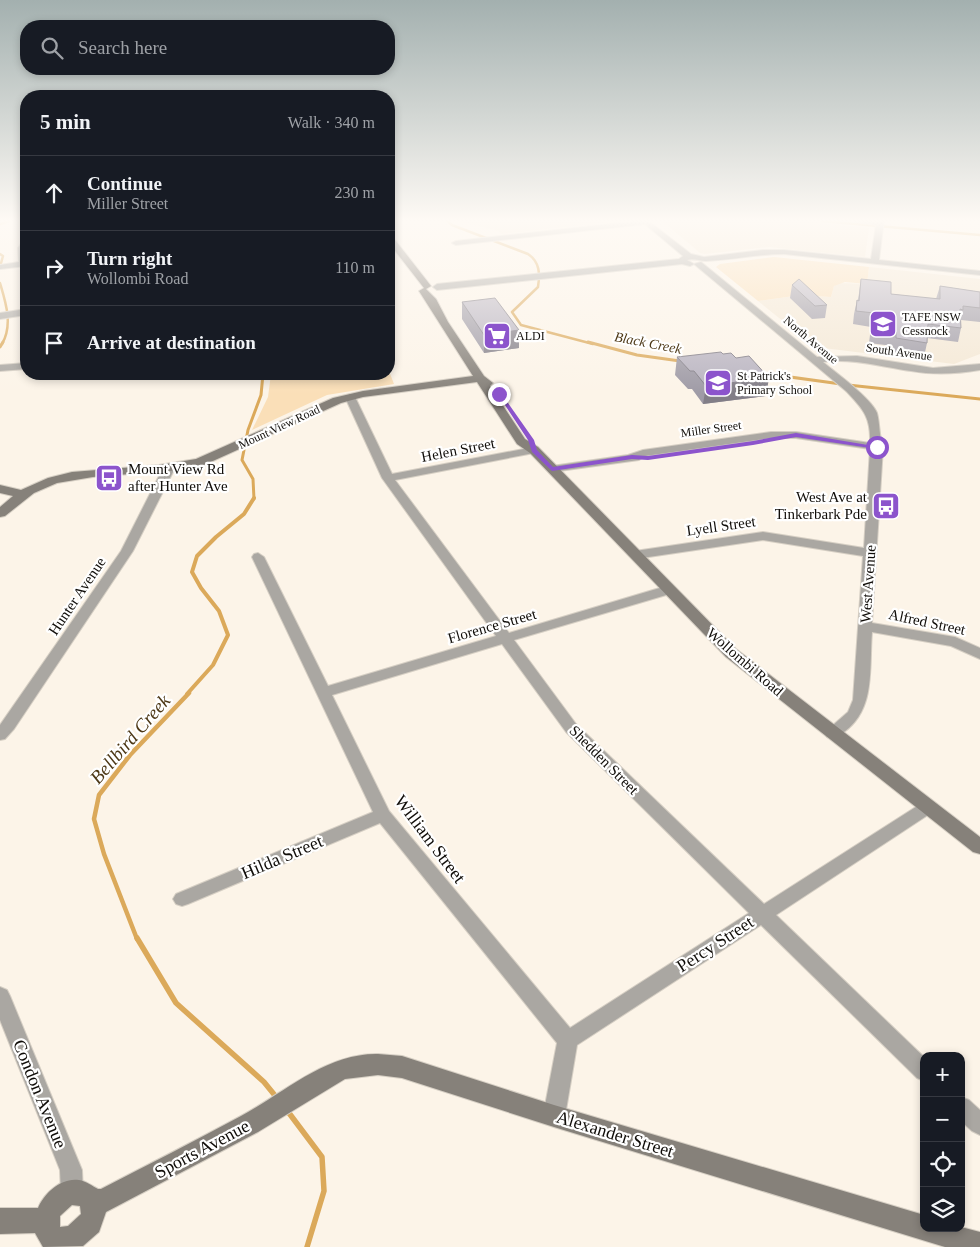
<!DOCTYPE html>
<meta charset="utf-8">
<style>
:root{--surface:#171b24;--page:#242831;--text:#f1f3f6;--muted:#9ea1a6;--line:#363941}
body{margin:0;font-family:Georgia,serif;background:var(--page);color:var(--text)}
.controls{position:absolute;right:15px;bottom:15px;display:grid;overflow:hidden;border-radius:10px;box-shadow:0 2px 8px #0003}
.controls button{width:45px;height:45px;display:grid;place-items:center;padding:0;border:0;border-bottom:1px solid var(--line);background:var(--surface);color:var(--text);font:25px sans-serif}
.stop{position:absolute;width:15px;height:15px;margin:-11px;border:4px solid #8c54cc;border-radius:50%;background:#fff}
.stop.end{background:#8c54cc;border-color:#fff;box-shadow:0 1px 5px #0008}
.list{margin:0;padding:0;list-style:none}
h2{display:flex;justify-content:space-between;align-items:center;height:65px;margin:0;padding:0 20px;font-size:21px}
h2 small{font-size:16px;font-weight:400;color:var(--muted)}
.list li{display:grid;grid-template-columns:32px 1fr auto;gap:15px;align-items:center;box-sizing:border-box;height:75px;padding:0 20px;border-top:1px solid var(--line)}
.list b{display:block;font-size:19px;white-space:nowrap}
.list p{margin:0;font-size:16px;white-space:nowrap;color:var(--muted)}
.list em{font-size:16px;font-style:normal;color:var(--muted)}
.icon{flex:none;width:28px;height:28px;fill:none;stroke:currentColor;stroke-width:2;stroke-linecap:round;stroke-linejoin:round}
.map{position:relative;flex:none;width:980px;height:1247px;overflow:hidden}
.search{position:absolute;background:var(--surface);box-shadow:0 2px 8px #0003;left:20px;top:20px;width:375px;height:55px;display:flex;align-items:center;gap:12px;box-sizing:border-box;padding:0 18px;border-radius:20px;color:var(--muted);font-size:19px}
.panel{position:absolute;background:var(--surface);box-shadow:0 2px 8px #0003;left:20px;top:90px;width:375px;height:290px;border-radius:20px}
.map>svg:first-child{display:block}
.built{fill:#f4e8d5}
.green{fill:#fadfb8}
.lines{fill:none;stroke-linecap:round;stroke-linejoin:round}
.stream-far4{stroke:#dba95a;stroke-width:2.5}
.stream-far3{stroke:#dba95a;stroke-width:3}
.stream-far2{stroke:#dba95a;stroke-width:4}
.stream-far1{stroke:#dba95a;stroke-width:4.5}
.stream{stroke:#dba95a;stroke-width:5.5}
.street-casing{stroke:#d6cfc4;stroke-width:2}
.secondary-casing{stroke:#d6cfc4;stroke-width:2}
.street{fill:#aaa7a2;fill-rule:evenodd}
.secondary{fill:#86817a;fill-rule:evenodd}
.wall{fill:#9f9ba6}
.shaded-wall{fill:#827e87}
.building{fill:#b9b4c1;stroke:#827e87}
.route{fill:#8c54cc}
.labels{text-anchor:middle;dominant-baseline:central;stroke-width:4.5;stroke-linejoin:round;paint-order:stroke}
.far-poi-label{font-size:12px;fill:#100d09;stroke:#fff;text-anchor:start}
.far-street-label{font-size:12px;fill:#100d09;stroke:#fff}
.far-water-label{font-size:14px;font-style:italic;fill:#4d3816;stroke:#fff}
.street-label{font-size:15px;fill:#100d09;stroke:#fff}
.poi-label{font-size:15px;fill:#100d09;stroke:#fff;text-anchor:start}
.near-street-label{font-size:18px;fill:#100d09;stroke:#fff}
.near-water-label{font-size:19px;font-style:italic;fill:#4d3816;stroke:#fff}
</style>
<div class="map">
<svg width="980" height="1247" viewBox="0 0 980 1247">
<rect width="100%" height="100%" fill="#fcf4e8"/>
<!-- built -->
<path class="built" d="M460,219H640L501,234L499,231L457,221Z
M660,219H821L820,223L869,228L865,257L769,247L705,254L700,253Z
M869,267L980,279V354L954,364L815,347L758,301L801,295L831,297L834,286L838,283L867,284Z"/>
<!-- green -->
<path class="green" d="M774,257L869,267L867,284L845,282L834,286L831,297L801,295L758,301L716,267L720,264Z
M389,371L394,384L327,395L252,430L268,397L271,374H389Z"/>
<g class="lines">
<!-- stream-far4 -->
<path class="stream-far4" d="M445,219L452,225L528,254C540,262 540,274 538,287L512,312L521,325L593,344
M822,221L980,235
M0,224L15,219
M0,254L3,256L0,267
M0,283C6,303 13,325 2,344"/>
<!-- stream-far3 -->
<path class="stream-far3" d="M588,342L637,355L680,361
M0,347L3,342
M761,373L841,384
M848,385L980,399
M254,499L253,479L242,460L248,430L261,395L263,374"/>
<!-- stream-far2 -->
<path class="stream-far2" d="M187,694L213,665L228,635L219,611L201,588L192,572L197,556L216,537L244,514L254,498"/>
<!-- stream-far1 -->
<path class="stream-far1" d="M137,939L104,854L94,819L99,795L130,755L189,693"/>
<!-- stream -->
<path class="stream" d="M137,938L176,1003L264,1082L277,1098
M286,1109L322,1157L324,1191L307,1247"/>
<!-- street casing -->
<g class="street-casing">
<path id="street" d="M840,219H884L879,260L980,271V275L784,254C758,254 732,260 706,261C699,261 694,258 687,260L694,264L701,262L817,357L857,356L933,368L980,364V370C957,374 934,375 911,371C882,367 853,358 823,362C835,372 872,399 877,413C880,424 879,437 883,447L872,623L955,637L980,648V659L951,646L872,632C869,668 876,709 844,732C838,737 834,739 827,737L824,733L848,712L853,700L863,556L763,540L635,559L629,555L635,551L763,532L864,548L870,449L796,438H771L645,456L639,460L552,472L546,469L552,466L628,455L643,450L771,432H796L870,443C871,417 863,409 846,391L694,264L690,266L682,264L437,290L433,287L437,284L679,259L683,256L645,224L456,245L452,243L456,241L647,220L691,254L704,257L763,250H784L871,259L876,225Z
M23,241H26V266L0,269V265L19,262L18,248Z
M26,309V315L0,319V313Z
M26,363V369L0,371V365Z
M350,394L355,397L392,474L534,447L540,450L534,453L395,480L509,633L663,587H673L675,590L673,593L514,640L576,724L764,904L922,803L928,801L934,803L936,807L934,811L776,915L924,1057V1081L917,1078L761,925L577,1045L565,1116L562,1123L554,1126L546,1123L543,1116L557,1043L380,823L188,904L182,906L176,904L173,899L176,894L373,812L252,557L254,554L258,553L264,557L328,686L496,636L382,478L345,397ZM502,644L566,732L749,913L570,1028L389,811L332,695Z
M169,465L175,468L133,551L14,729L5,739L0,740V725L121,551L163,468Z
M0,987L7,990L10,996L82,1170L83,1193L80,1201L72,1204L64,1201L61,1193L60,1170L0,1020Z
M961,1097L969,1100L980,1110V1135L972,1131L961,1121Z"/>
</g>
<!-- secondary casing -->
<g class="secondary-casing">
<path id="secondary" d="M389,236H392L431,286L426,289L436,299L448,322L484,376L493,383L490,386L525,439L538,447L736,649L980,837V854L973,852L726,657L530,453L517,444L477,382L363,397L341,403L204,465L180,470L93,477L57,483L34,493L5,516L0,517V507L13,496L0,493V485L21,490L48,478L72,472L159,465L196,459L333,398L363,391L473,376L419,291L424,288L389,243Z
M378,1054L402,1056L554,1105L924,1215V1228H961V1227L980,1232V1247H945L554,1127L402,1078L378,1075L345,1079L258,1132L106,1212L99,1232L83,1246L43,1247L35,1233L0,1234V1208H38C44,1193 62,1177 79,1180C86,1181 92,1186 98,1189H101C147,1165 195,1141 241,1116C284,1093 326,1053 378,1054ZM72,1205L80,1206L81,1214L68,1226L60,1227V1216Z"/>
</g>
<!-- street -->
<use href="#street" class="street"/>
<!-- secondary -->
<use href="#secondary" class="secondary"/>
</g>
<!-- wall -->
<path class="wall" d="M861,279L891,294L936,299L940,286L980,292V322L961,320V328L958,342L927,338V343L924,357L892,352L893,346L869,343L871,327L853,324L854,314L857,300H858Z
M792,285L827,305L825,318L812,319L790,298Z
M462,302L519,330V348L484,353L462,319Z
M723,354L766,396L703,404L692,389H688L675,375L677,357Z"/>
<!-- shaded-wall -->
<path class="shaded-wall" d="M519,330V348L484,353V335Z
M769,378L766,396L703,404L706,386Z"/>
<!-- building -->
<path class="building" d="M799,279L827,305L815,306L792,285Z
M861,279L891,282V294L940,299V286L980,292V308L963,306V310L960,309L961,328L928,324L927,343L896,338V332L872,329L874,313L856,311L857,300L859,301Z
M495,298L519,330L484,335L462,302Z
M721,352L723,354L731,353L736,358L749,356L769,378L706,386L694,371H690L677,357Z"/>
<!-- sky -->
<linearGradient id="sky" x2="0" y2="1"><stop stop-color="#a3b0af"/><stop offset="0.56" stop-color="#fefaf5"/><stop offset="1" stop-color="#fefaf5" stop-opacity="0"/></linearGradient>
<rect width="980" height="394" fill="url(#sky)"/>
<!-- route -->
<path class="route" d="M497,393H501L534,440L537,450L553,467L632,455L648,456L753,441L796,433L880,447L877,449L796,437L753,445L648,460L632,459L552,471L532,452L528,440Z"/>
<!-- icons -->
<defs>
<g id="university-square" transform="scale(1.4375)"><rect x="-9" y="-9" width="18" height="18" rx="4" fill="#8c54cc" stroke="#fff"/><path d="M0-5L7-2L0 1L-7-2ZM-4 1L0 2.5L4 1V4Q0 6-4 4Z" fill="#fff"/></g>
<g id="supermarket-square" transform="scale(1.4375)"><rect x="-9" y="-9" width="18" height="18" rx="4" fill="#8c54cc" stroke="#fff"/><path d="M-6-5.5h2.5l.6 2H6L4.5 2H-2.5L-4.4-4H-6ZM-1.5 3.2a1.3 1.3 0 1 0 .1 0ZM3 3.2a1.3 1.3 0 1 0 .1 0Z" fill="#fff"/></g>
<g id="school-square" transform="scale(1.4375)"><rect x="-9" y="-9" width="18" height="18" rx="4" fill="#8c54cc" stroke="#fff"/><path d="M0-5L7-2L0 1L-7-2ZM-4 1L0 2.5L4 1V4Q0 6-4 4Z" fill="#fff"/></g>
<g id="bus-square" transform="scale(1.4375)"><rect x="-9" y="-9" width="18" height="18" rx="4" fill="#8c54cc" stroke="#fff"/><path d="M-5-6H5V4H4V6H2V4H-2V6H-4V4H-5ZM-3.5-4V0h7V-4ZM-3.5 1.2v1.5H-2V1.2ZM2 1.2v1.5H3.5V1.2Z" fill="#fff"/></g>
</defs>
<g fill-rule="evenodd">
<use href="#university-square" x="883" y="324"/>
<use href="#supermarket-square" x="497" y="336"/>
<use href="#school-square" x="718" y="383"/>
<use href="#bus-square" x="109" y="478"/>
<use href="#bus-square" x="886" y="506"/>
</g>
<g class="labels">
<!-- far-poi labels -->
<g class="far-poi-label">
<text x="902" y="317">TAFE NSW<tspan x="902" dy="14">Cessnock</tspan></text>
<text x="516" y="336">ALDI</text>
<text x="737" y="376">St Patrick's<tspan x="737" dy="14">Primary School</tspan></text>
</g>
<!-- far-street labels -->
<g class="far-street-label">
<text transform="translate(811 340) rotate(40)">North Avenue</text>
<text transform="translate(899 352) rotate(8)">South Avenue</text>
<text transform="translate(279 427) rotate(-25)">Mount View Road</text>
<text transform="translate(711 429) rotate(-8)">Miller Street</text>
</g>
<!-- far-water labels -->
<g class="far-water-label">
<text transform="translate(648 343) rotate(11)">Black Creek</text>
</g>
<!-- street labels -->
<g class="street-label">
<text transform="translate(458 450) rotate(-11)">Helen Street</text>
<text transform="translate(721 526) rotate(-8)">Lyell Street</text>
<text transform="translate(868 584) rotate(-86)">West Avenue</text>
<text transform="translate(77 596) rotate(-56)">Hunter Avenue</text>
<text transform="translate(927 622) rotate(12)">Alfred Street</text>
<text transform="translate(492 626) rotate(-16)">Florence Street</text>
<text transform="translate(745 662) rotate(41)">Wollombi Road</text>
<text transform="translate(604 760) rotate(45)">Shedden Street</text>
</g>
<!-- poi labels -->
<g class="poi-label">
<text x="128" y="469">Mount View Rd<tspan x="128" dy="17">after Hunter Ave</tspan></text>
<text x="867" y="497" text-anchor="end">West Ave at<tspan x="867" dy="17">Tinkerbark Pde</tspan></text>
</g>
<!-- near-street labels -->
<g class="near-street-label">
<text transform="translate(430 839) rotate(53)">William Street</text>
<text transform="translate(282 857) rotate(-23)">Hilda Street</text>
<text transform="translate(715 944) rotate(-33)">Percy Street</text>
<text transform="translate(40 1094) rotate(68)">Condon Avenue</text>
<text transform="translate(615 1134) rotate(17)">Alexander Street</text>
<text transform="translate(202 1149) rotate(-28)">Sports Avenue</text>
</g>
<!-- near-water labels -->
<g class="near-water-label">
<text transform="translate(130 739) rotate(-49)">Bellbird Creek</text>
</g>
</g>
</svg>
<div class="controls">
<button>+</button>
<button>−</button>
<button><svg class="icon" aria-label="locate" viewBox="0 0 24 24"><circle cx="12" cy="12" r="6"/><path d="M12 2v4M12 18v4M2 12h4M18 12h4"/></svg></button>
<button><svg class="icon" aria-label="layers" viewBox="0 0 24 24"><path d="M12 4l9 5-9 5-9-5zM3 14l9 5 9-5"/></svg></button>
</div>
<div class="stop" style="left:877px;top:447px"></div>
<div class="stop end" style="left:499px;top:394px"></div>
<div class="search"><svg class="icon" aria-label="search" viewBox="0 0 24 24"><circle cx="10" cy="10" r="6"/><path d="M15 15l6 6"/></svg>Search here</div>
<section class="panel">
<h2>5 min<small>Walk · 340 m</small></h2>
<ul class="list">
<li><svg class="icon" aria-label="ahead" viewBox="0 0 24 24"><path d="M12 20V5M6 11l6-6 6 6"/></svg><div><b>Continue</b><p>Miller Street</p></div><em>230 m</em></li>
<li><svg class="icon" aria-label="right" viewBox="0 0 24 24"><path d="M7 20v-9h11M14 6l5 5-5 5"/></svg><div><b>Turn right</b><p>Wollombi Road</p></div><em>110 m</em></li>
<li><svg class="icon" aria-label="arrive" viewBox="0 0 24 24"><path d="M6 21V4h12l-3 4 3 4H6"/></svg><div><b>Arrive at destination</b></div></li>
</ul>
</section>
</div>
